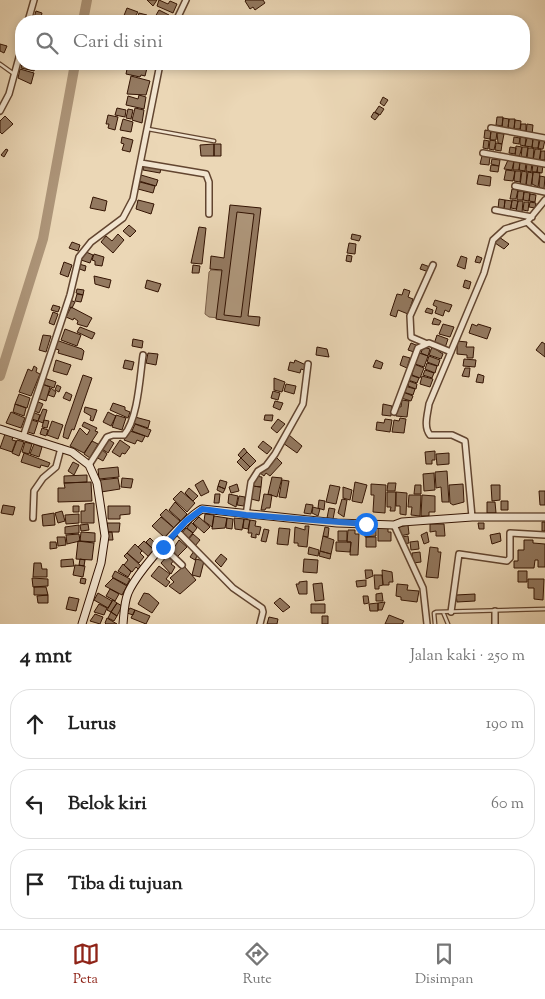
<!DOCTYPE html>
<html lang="id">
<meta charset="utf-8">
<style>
:root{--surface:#fff;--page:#f6f6f6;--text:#222;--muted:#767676;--line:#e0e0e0;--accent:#8f2418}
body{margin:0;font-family:"Sorts Mill Goudy",serif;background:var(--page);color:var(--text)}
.stop{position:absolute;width:15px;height:15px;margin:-11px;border:4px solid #1a73e8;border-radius:50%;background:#fff}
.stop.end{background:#1a73e8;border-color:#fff;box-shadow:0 1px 5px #0008}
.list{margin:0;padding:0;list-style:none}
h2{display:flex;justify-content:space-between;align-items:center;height:65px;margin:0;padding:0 20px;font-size:21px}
h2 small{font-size:16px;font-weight:400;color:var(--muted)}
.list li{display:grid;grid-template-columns:32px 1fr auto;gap:15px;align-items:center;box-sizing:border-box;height:70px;margin:0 10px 10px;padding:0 10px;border:1px solid var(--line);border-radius:20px}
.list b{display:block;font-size:19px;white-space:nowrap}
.list em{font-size:16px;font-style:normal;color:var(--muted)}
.icon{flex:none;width:28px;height:28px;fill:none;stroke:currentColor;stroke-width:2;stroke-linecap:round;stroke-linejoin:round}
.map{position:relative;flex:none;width:545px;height:624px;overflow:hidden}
.search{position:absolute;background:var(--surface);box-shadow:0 2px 8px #0003;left:15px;right:15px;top:15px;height:55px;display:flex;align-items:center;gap:12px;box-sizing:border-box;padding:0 18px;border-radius:20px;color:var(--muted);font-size:19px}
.sheet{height:305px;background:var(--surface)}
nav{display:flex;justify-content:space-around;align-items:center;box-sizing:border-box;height:70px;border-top:1px solid var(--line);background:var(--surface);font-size:14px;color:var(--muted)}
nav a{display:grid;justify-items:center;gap:2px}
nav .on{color:var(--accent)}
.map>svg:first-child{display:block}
.water{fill:#ad9579;stroke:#7d614a}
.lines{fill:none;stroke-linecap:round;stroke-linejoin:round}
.river{stroke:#ad9579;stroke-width:10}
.building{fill:#937960;stroke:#341403;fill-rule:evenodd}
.lane-casing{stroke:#624530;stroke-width:5}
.street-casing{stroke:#624530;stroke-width:8}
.secondary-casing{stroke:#341403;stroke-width:9}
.lane{stroke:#f2e5d0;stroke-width:2.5}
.street{stroke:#f2e5d0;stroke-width:5}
.secondary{stroke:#f2e5d0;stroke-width:7}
.route{stroke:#1a73e8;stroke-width:6}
</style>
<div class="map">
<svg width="545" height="624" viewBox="0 0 545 624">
<rect width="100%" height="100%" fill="#ebd7b6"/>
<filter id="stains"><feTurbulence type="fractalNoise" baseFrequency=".004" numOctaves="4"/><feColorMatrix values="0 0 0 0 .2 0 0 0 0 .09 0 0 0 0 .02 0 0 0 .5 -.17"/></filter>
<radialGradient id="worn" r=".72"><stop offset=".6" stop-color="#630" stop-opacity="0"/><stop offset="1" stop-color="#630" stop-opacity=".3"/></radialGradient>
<!-- water -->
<path class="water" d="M236,210L255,213L243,316L239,320L209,317L205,314L209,272L211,270L223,271Z"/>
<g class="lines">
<!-- river -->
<path class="river" d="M83,21L87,0
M0,376L43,239L75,64"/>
</g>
<!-- building -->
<path class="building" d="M147,0H157L153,6Z
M159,0L168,4L170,1L177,4L173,13L157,6Z
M246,0H263L265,3L255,10L253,7L250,9L245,1Z
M127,8L138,12L132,21L123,18Z
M159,10L169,15L163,21L155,17Z
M36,11L42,13L40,21H33Z
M139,13L147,15L145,21H136Z
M152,16L158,19L157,21H150Z
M0,44L7,46L4,53L0,51Z
M22,64H36L34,71L21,68Z
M128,64L147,68L145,76L141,75L140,77L126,74Z
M162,64H175L173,69L161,66Z
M20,69L34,73L31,84L18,78Z
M131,76L150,81L146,95L127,94Z
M139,95L146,97L144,109L126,105L128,96L138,99Z
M383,97L388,100L384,106L380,103Z
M379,106L384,109L380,115L375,112Z
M117,108L126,110L125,117L115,115Z
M135,108L144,110L142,123L132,120Z
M128,109L133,110L131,119L126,118Z
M374,112L379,115L375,120L371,117Z
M108,115L118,117L115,130L108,128L109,124H106Z
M5,116L13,124L2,134L0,132V121Z
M497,117H503L502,126L496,125Z
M503,118L509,119L508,128H502Z
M123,119L133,122L131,132L120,130Z
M509,119H515L514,129L508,128Z
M515,120L521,121L520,129H514Z
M521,124H526V131H520Z
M527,124L533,125L532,135L526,134Z
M485,130L491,131L490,139L484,138Z
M491,131L497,132L496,140H490Z
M497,133L504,134L502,144L498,143Z
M122,137L133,140L130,152L122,150L124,144L121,143Z
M514,137L520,138L519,144L513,143Z
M520,137L526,138L525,146L520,145Z
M527,138L533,139L532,147L525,146Z
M533,139L539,140L538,148H532Z
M484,140L489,141L488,149L483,148Z
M490,140L496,141L494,150L489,149Z
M540,140H545L543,149H538Z
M496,143L502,144L501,151L495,150Z
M214,144H221V156H214Z
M214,144V156H201L200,145Z
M516,146L522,147L519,158L515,157Z
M510,147L516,148L515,154L509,153Z
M522,147H528L526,159L521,158Z
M528,148H534L533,160L527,159Z
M6,149L8,150L4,157L1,155Z
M535,149H541L539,161H533Z
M541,151H545V160H540Z
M482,156L490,157L489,165L480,164Z
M492,159L500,160L499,166L491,164Z
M508,160L514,161L512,170L504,169Z
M514,161L520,162L519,170H513Z
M520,162L526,163L525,171L519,170Z
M527,163H532L531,172L526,171Z
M533,163L538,164L537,172H532Z
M144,164L161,168L160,173L143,170Z
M538,164L543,165L542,173L537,172Z
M491,165L499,166L498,172L490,171Z
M506,170L515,171L513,181L504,180Z
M515,171H521L520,182L514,181Z
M522,171L527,172L526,185H520Z
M528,172L533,173L531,186L526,185Z
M533,172L540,173L538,187L532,184Z
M141,175L158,180L156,186L139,181Z
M479,175L491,177L490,186L477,184Z
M540,176L545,177L544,189L540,188L539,186Z
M140,182L155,186L153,193L138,189Z
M512,189L518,190L516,199H510Z
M518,191H524L523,200H517Z
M524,192L530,193L529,201L523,200Z
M530,194L536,195L535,202L529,201Z
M93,197L107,201L105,211L90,208Z
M499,199L505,200L504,209H498Z
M138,200L154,204L151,214L136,209Z
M505,200L512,201L510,210L504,209Z
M512,200L518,201L516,209L511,208Z
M518,201H523L522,213L516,212Z
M524,202H529L528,211L523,210Z
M530,202L536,203L535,208L529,207Z
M230,205L261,208L248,316L260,317L259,326L216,319L222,270L210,269L211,256L224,258ZM237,212L254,214L241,317L224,315Z
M129,225L136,231L130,237L123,231Z
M199,227L206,228L202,264L191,263Z
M118,234L124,240L113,253L101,242L106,236L112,241Z
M352,234L361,236L359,241L351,239Z
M499,237L509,244L504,249L495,243Z
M72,242L80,245L78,251L69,248Z
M349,243L356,244L355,254L347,253Z
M84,251L93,255L90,263L81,260Z
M94,254L104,257L102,266L95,265V261L92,260Z
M347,255L352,256L351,262L346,261Z
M461,256L467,258L465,269L457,266Z
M477,256L482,258L480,263L475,262Z
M64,262L72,265L68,277L60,274Z
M79,264L86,266L85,271L77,268Z
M422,264L430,267L429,272L420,269Z
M193,265L200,266L199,273H192Z
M94,276L111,280L109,288L95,284Z
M147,280L161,284L158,292L145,288Z
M465,280L471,282L469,289L463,287Z
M77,289L84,290L83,295L76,293Z
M404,289L410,291L408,297L413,299L408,314L398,310L396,317L390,315L397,294L402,295Z
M77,294L83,295L81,302L75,301Z
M70,300L75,302L72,308L68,306Z
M435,300L452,305L449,312L445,310L443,316L435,313L437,307L433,305Z
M53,305L60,307L58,312L51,310Z
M71,307L92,318L87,327L77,324L78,321L74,318L73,320L66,317Z
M427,308L433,310L432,314L425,312Z
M53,312L58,314L54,325L49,323Z
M434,318L441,321L439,325L432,324Z
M443,324L454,327L450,337L439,334Z
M472,324L477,326L478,324L491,328L487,339L469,333Z
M80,327L95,333L92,339L77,332Z
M65,329L81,335L77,346L61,340Z
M43,335L51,336L46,352L39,350Z
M437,335L448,339L445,348L434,344Z
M133,339L143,341L142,348L132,346Z
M56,340L82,349L84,351L82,360L58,353L59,350L53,348Z
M457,341L467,342L466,347H474L473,358H467V355L457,354Z
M542,342L545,344V357L536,350Z
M411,343L416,345L414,352L408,350Z
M317,347L327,349L329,357L316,355Z
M423,347L430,349L428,356L421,353Z
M432,347L443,354L441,359L429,355Z
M148,353L158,354L156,365L146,363Z
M419,353L428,356L424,367L415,364Z
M403,356L410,358L407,368L400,365Z
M429,356L440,360L438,366L427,362Z
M464,359L476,360L475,367L463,366Z
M56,360L71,365L67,375L53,371Z
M125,360L134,362L132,370L123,368Z
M295,360L306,365L304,370L301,369L300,373L288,370L290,362L294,363Z
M376,360L383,363L381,369L373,367Z
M427,363L437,366L435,373L425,369Z
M414,364L424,368L420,378L412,375Z
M34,366L37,368L36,372L40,374L31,396L19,392L28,369L32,371Z
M465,368H470L469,377L462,376Z
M425,370L434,373L432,378L423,375Z
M478,374L484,376L483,383L476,382Z
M83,375L92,378L74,430L72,429L68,439L63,437L65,427Z
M410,375L419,378L417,383L408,380Z
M422,376L433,379L430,387L420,384Z
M44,378L56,382L54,388L42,384Z
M274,378L285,382L282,392L274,390Z
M409,381L417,384L416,389L408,386Z
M42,384L50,387L46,401L37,398Z
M286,384L296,386L294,394L284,391Z
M57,385L61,387L59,392L55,390Z
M405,386L415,389L413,395L403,392Z
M51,388L56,392L54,397L48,395Z
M273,391L280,393L278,400L271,398Z
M66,392L72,395L70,401L63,398Z
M403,392L413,396L411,401L401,398Z
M19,394L30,398L27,408L15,404Z
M402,400L409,401L407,417L396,416L397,406L401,407Z
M36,401L43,404L39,413L32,410Z
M275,401L283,403L280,410L273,407Z
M113,403L125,407V410L130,412L128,418L110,410Z
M15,404L26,408L24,416L13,412Z
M383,404L392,406L391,416L382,415Z
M85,407L97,410L93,421L90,420L91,416L84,412Z
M43,409L47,410L43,423L38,421Z
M11,412L25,418L21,428L6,423Z
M32,412L40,415L38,421L29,418Z
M108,412L116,416L111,426L103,422Z
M116,415L126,418L122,430L112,427Z
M265,415H273L272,421L264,420Z
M135,417L150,421L148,428L133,423Z
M400,418L406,419L404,433L392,432L394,420L399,421Z
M29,419L38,422L34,434L25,431Z
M278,419L285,424L277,433L271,428Z
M385,419L392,420L390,432L376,430L377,422L384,423Z
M44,420L49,421L47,428L42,427Z
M52,421L63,425L58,439L47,435Z
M84,422L97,428L95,431L98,432L84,453L70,446L80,428L87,435L90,430L82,426Z
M135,424L151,430L148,437L132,431Z
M42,428L48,430L46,436L40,434Z
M130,431L145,436L142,442L137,440L135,444L124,440Z
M5,434L13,437L12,440L16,441L12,452L0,448Z
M289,435L302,446L297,453L283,443Z
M108,439L114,443L108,453L102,449Z
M17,440L24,442L19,456L12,453Z
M120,440L130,447L125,454L122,453L120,457L112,452Z
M92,441L98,444L90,458L84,454Z
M263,441L272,448L267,454L258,447Z
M25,442L32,444L29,454L22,452Z
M34,444L42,447L39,457L30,454Z
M244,448L247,452L241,458L238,455Z
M101,449L107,454L103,461L96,457Z
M435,451V460H432V464H426L425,452Z
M247,452L256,461L250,467L241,458Z
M24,453L50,463L48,467L41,465L40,468L21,462Z
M449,453V464L437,465L436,454Z
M275,456L282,463L270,476L266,473L264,476L260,473Z
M241,458L250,467L246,471L237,462Z
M73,462L79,465L74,475L68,471Z
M118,467L119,477L99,479L98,469Z
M447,471L449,502H442L441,487L436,488L435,472Z
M434,473L435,490L424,491L423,474Z
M87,475V482L64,483V476Z
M255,476L262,477L261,487L252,486Z
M272,477L282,478L277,497L268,494Z
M118,478L120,489L101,492L100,480Z
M122,478L133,479L131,488L121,487Z
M203,480L209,492L201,496L195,485Z
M220,480L227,482L225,489L218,486Z
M282,480L289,481L286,498L279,497Z
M91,482L92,501L58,502V488H65L64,483Z
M355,482L367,485L362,503L352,501Z
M388,483H396L395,491H387Z
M237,484L239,491L231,493L229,487Z
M371,484L386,485L385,513L373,512L374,495H371Z
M463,484L464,502L453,505L450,503L449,485Z
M330,485L340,487L336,504L326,502Z
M415,485H421V494H414Z
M491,485H500V500L492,501Z
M218,486L225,489L223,493L217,490Z
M252,486L261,487L259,501L251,499Z
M343,487L352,490L350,500L343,498Z
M189,488L198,496L193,501L185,493Z
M181,491L195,503L187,512L173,499Z
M539,491H545V505H540Z
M387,492H396L395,511H390L391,507H387Z
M396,492L407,493L406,515L400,514V506H396Z
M215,494H220L219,503H214Z
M229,494L238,496L236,507L228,503Z
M264,494L272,495L270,508H266L265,510H261Z
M409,495H421L420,516L411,515L412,507H408Z
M422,495L435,496V512H429V516H421Z
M239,496L245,497L244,506L237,505Z
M342,499L347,500L344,517L338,513Z
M319,500L325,501L324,510L318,508Z
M501,501H508V510H501Z
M175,502L187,514L181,521L169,510Z
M487,502H495L496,513H487Z
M94,503V523H81V511H85V504Z
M306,504L313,505L311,514L304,513Z
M3,505L15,507L13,515L1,513Z
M73,506H79V512H73Z
M108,506H130V514L120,515V519H108Z
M313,507L320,509L318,516L312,513Z
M329,508L335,509L333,519L327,518Z
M166,509L180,521L174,528L160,515Z
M62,511L65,521L58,523L55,513Z
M54,513L55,525L43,526L42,515Z
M79,514V523L66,524L65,515Z
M205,514L214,515L212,527L204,521Z
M214,516L227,518L225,528L212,529Z
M161,517L174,528L165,538L152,526Z
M199,517L210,527L204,533L193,523Z
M227,518L233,519L232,529L226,528Z
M234,518L244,519L242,530L235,529Z
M244,519L250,520L248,529L243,528Z
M250,520L256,521L255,526L261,527L259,535L256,534V538L251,537L252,533H248Z
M191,522L197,528L193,533L187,528Z
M542,522H545V531H542Z
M107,523H120L119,532H107Z
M478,523H484V529H479Z
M88,524L89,530L81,531L80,525Z
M430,524H444L445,536H436V531L430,532Z
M79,525V533L65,534V527Z
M378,525H388V532H391V541H378Z
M408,525L409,534L400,536L399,527Z
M305,526H309L307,547L298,546V543H294L295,527L305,530Z
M325,527L329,528L328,537L323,536Z
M365,527H376V536L365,537Z
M186,528L193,533L187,540L182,533Z
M279,528L290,529L288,545L277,544Z
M264,529L269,530L266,542L261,541Z
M348,530H355V534H359L358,555H350L351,542H347Z
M338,531H347V541H338Z
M81,532L95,533V542L80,541Z
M106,532H112L113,540H106Z
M427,532L429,542L424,544L421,535Z
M500,533L501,541L492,544L490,535Z
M79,534L80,541L67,544L66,535Z
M193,534L200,540L195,546L188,540Z
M323,536L334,540L331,554L320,551Z
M408,536L409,543L403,544L402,537Z
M57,537H65L66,545L58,546Z
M366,537H376V547H366Z
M150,538L158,546L154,550L146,542Z
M179,540L187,547L177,557L171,552Z
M524,540H533V543L545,544V567H538V560H535L534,568H514V561H518V550H524Z
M78,541L94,543L92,560L76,559Z
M144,541L154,550L149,557L138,547Z
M418,541L419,549L411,550L410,542Z
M50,542H56L57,548L50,549Z
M336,542H351L350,552L336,551Z
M135,544L142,551L140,553L144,557L139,563L127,553Z
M309,547L319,550L318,556L308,554Z
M430,547L438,548V552H441L438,578L426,577Z
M194,551L198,554L195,560L190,557Z
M320,551L331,554L330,559L319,556Z
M420,552L421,562L413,563L412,553Z
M127,553L141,566L138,569L136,567L132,572L124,565L128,560L124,556Z
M221,554L227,559L221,567L215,561Z
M168,555L174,560L171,564L175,567L171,574L161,563Z
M73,559L74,566L61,567V560Z
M80,559L85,560L84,566L79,565Z
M196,559L204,561L200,577L192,575Z
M304,559L318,560L317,573L303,572Z
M34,563H41L42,569H47V577H33Z
M123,564L131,572L128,577L118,571Z
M75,565L85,566L83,577L73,575Z
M159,566L170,574L166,579L170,582L166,587L151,576Z
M184,566L196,580L180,594L169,586L174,582L170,578Z
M365,570H372L373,576L366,579Z
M382,570L392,572L393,582H389V585H383Z
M115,571L130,579L127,585L112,577Z
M518,571H527V582H518Z
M374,575H382L383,585L379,586V589H375Z
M32,578L48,579V586L33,587Z
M81,578L86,579L85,584L80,583Z
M113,578L127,586L122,595L105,586Z
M528,579H544L543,600L534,599V588H528Z
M366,580V586L357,587L356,581Z
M307,581V594H299L296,584H299V582Z
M322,583L324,600L315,601L313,584Z
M397,584L408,585L407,590L419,591L417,602L401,600V597L396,596Z
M34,587H46L48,595H34Z
M110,589L119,594L115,601L106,596Z
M98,593L112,601L108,608L94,600Z
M144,593L149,594L159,603L152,613L138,604Z
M382,593L383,601H376V594Z
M475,594V601L457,602L456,595Z
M48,595V603H38L37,596Z
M363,596H368L369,603L364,604Z
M69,597L79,599L76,611L66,609Z
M280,598L290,607L283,612L274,603Z
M113,600L117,603L111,612L107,610Z
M385,602L382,610H378V603Z
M117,603L122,606L117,616L111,612Z
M378,603V611H370L369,604Z
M99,604L107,608L104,615L94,612Z
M311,604H325V613H311Z
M130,608L135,610L133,615L127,613Z
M135,610L150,616L146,624L131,618Z
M111,612L117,616L114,621L108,618Z
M95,614L103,617L100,624L90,621Z
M389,615L404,621L402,624H385Z
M322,616H328V624H322Z
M269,617L278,619L277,624H267Z
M107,618L117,624H106L105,623Z"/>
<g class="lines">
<!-- lane casing -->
<g class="lane-casing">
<path id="lane" d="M0,64L14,74
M148,129L214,141
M443,612L448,624
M435,624L434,613L436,612L545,609"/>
</g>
<!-- street casing -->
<g class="street-casing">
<path id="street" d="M28,21L34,0
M176,21L186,0
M0,111L9,94L21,50
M491,128L545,138
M483,153L545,164
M141,163L206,174L209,182V214
M515,186L545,192
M495,210L532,217
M527,222L545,239
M425,343L411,337L410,316L433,265
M394,412L418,348L429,343L451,352
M23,437L70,295L79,257L91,242L123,218L133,199L160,64
M89,465L107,437L113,435H124C138,419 140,376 143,355
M246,515L251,482L258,471L266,466L275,454L303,404L308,364
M472,517L465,441L452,435H430C423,427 428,413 429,404L484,273L493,240L505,229L527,222L545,200
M33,518L34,491L43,478L56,467L61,448
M394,525L423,588L427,624
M177,531L233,588L262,608L263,612L260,624
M163,547L182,565
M495,611V624
M451,612L459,554L507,561L510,558V533L545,535"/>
</g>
<!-- secondary casing -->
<g class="secondary-casing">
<path id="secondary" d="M0,429L72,452L89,465L97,483L105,536L101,563L82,624
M123,624C124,614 124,603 128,593C137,572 183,520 202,509L337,523L394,525L402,522L472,517H545"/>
</g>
<!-- lane -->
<use href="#lane" class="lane"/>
<!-- street -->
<use href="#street" class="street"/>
<!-- secondary -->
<use href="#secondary" class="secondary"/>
</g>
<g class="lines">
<!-- route -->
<path class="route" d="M163,547L186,521L202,509L246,515L366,524"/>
</g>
<rect width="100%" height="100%" filter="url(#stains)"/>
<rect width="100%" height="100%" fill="url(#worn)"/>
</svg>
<div class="stop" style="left:366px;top:524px"></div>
<div class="stop end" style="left:163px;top:547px"></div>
<div class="search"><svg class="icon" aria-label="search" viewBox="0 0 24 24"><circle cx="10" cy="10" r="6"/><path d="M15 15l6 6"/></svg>Cari di sini</div>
</div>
<section class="sheet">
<h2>4 mnt<small>Jalan kaki · 250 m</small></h2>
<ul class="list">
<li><svg class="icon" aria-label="ahead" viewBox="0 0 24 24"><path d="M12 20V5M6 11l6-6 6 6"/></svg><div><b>Lurus</b></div><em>190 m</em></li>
<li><svg class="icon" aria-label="left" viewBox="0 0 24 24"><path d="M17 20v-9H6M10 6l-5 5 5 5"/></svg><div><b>Belok kiri</b></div><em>60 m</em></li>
<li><svg class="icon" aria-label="arrive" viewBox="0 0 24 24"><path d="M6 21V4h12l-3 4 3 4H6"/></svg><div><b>Tiba di tujuan</b></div></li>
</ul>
</section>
<nav>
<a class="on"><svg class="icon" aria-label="map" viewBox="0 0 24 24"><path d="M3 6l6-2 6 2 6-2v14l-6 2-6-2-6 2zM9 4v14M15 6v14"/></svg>Peta</a>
<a><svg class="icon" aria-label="directions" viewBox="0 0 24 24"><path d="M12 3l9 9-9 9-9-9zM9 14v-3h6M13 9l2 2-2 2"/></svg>Rute</a>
<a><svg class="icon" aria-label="saved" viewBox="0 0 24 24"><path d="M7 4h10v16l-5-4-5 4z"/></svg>Disimpan</a>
</nav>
